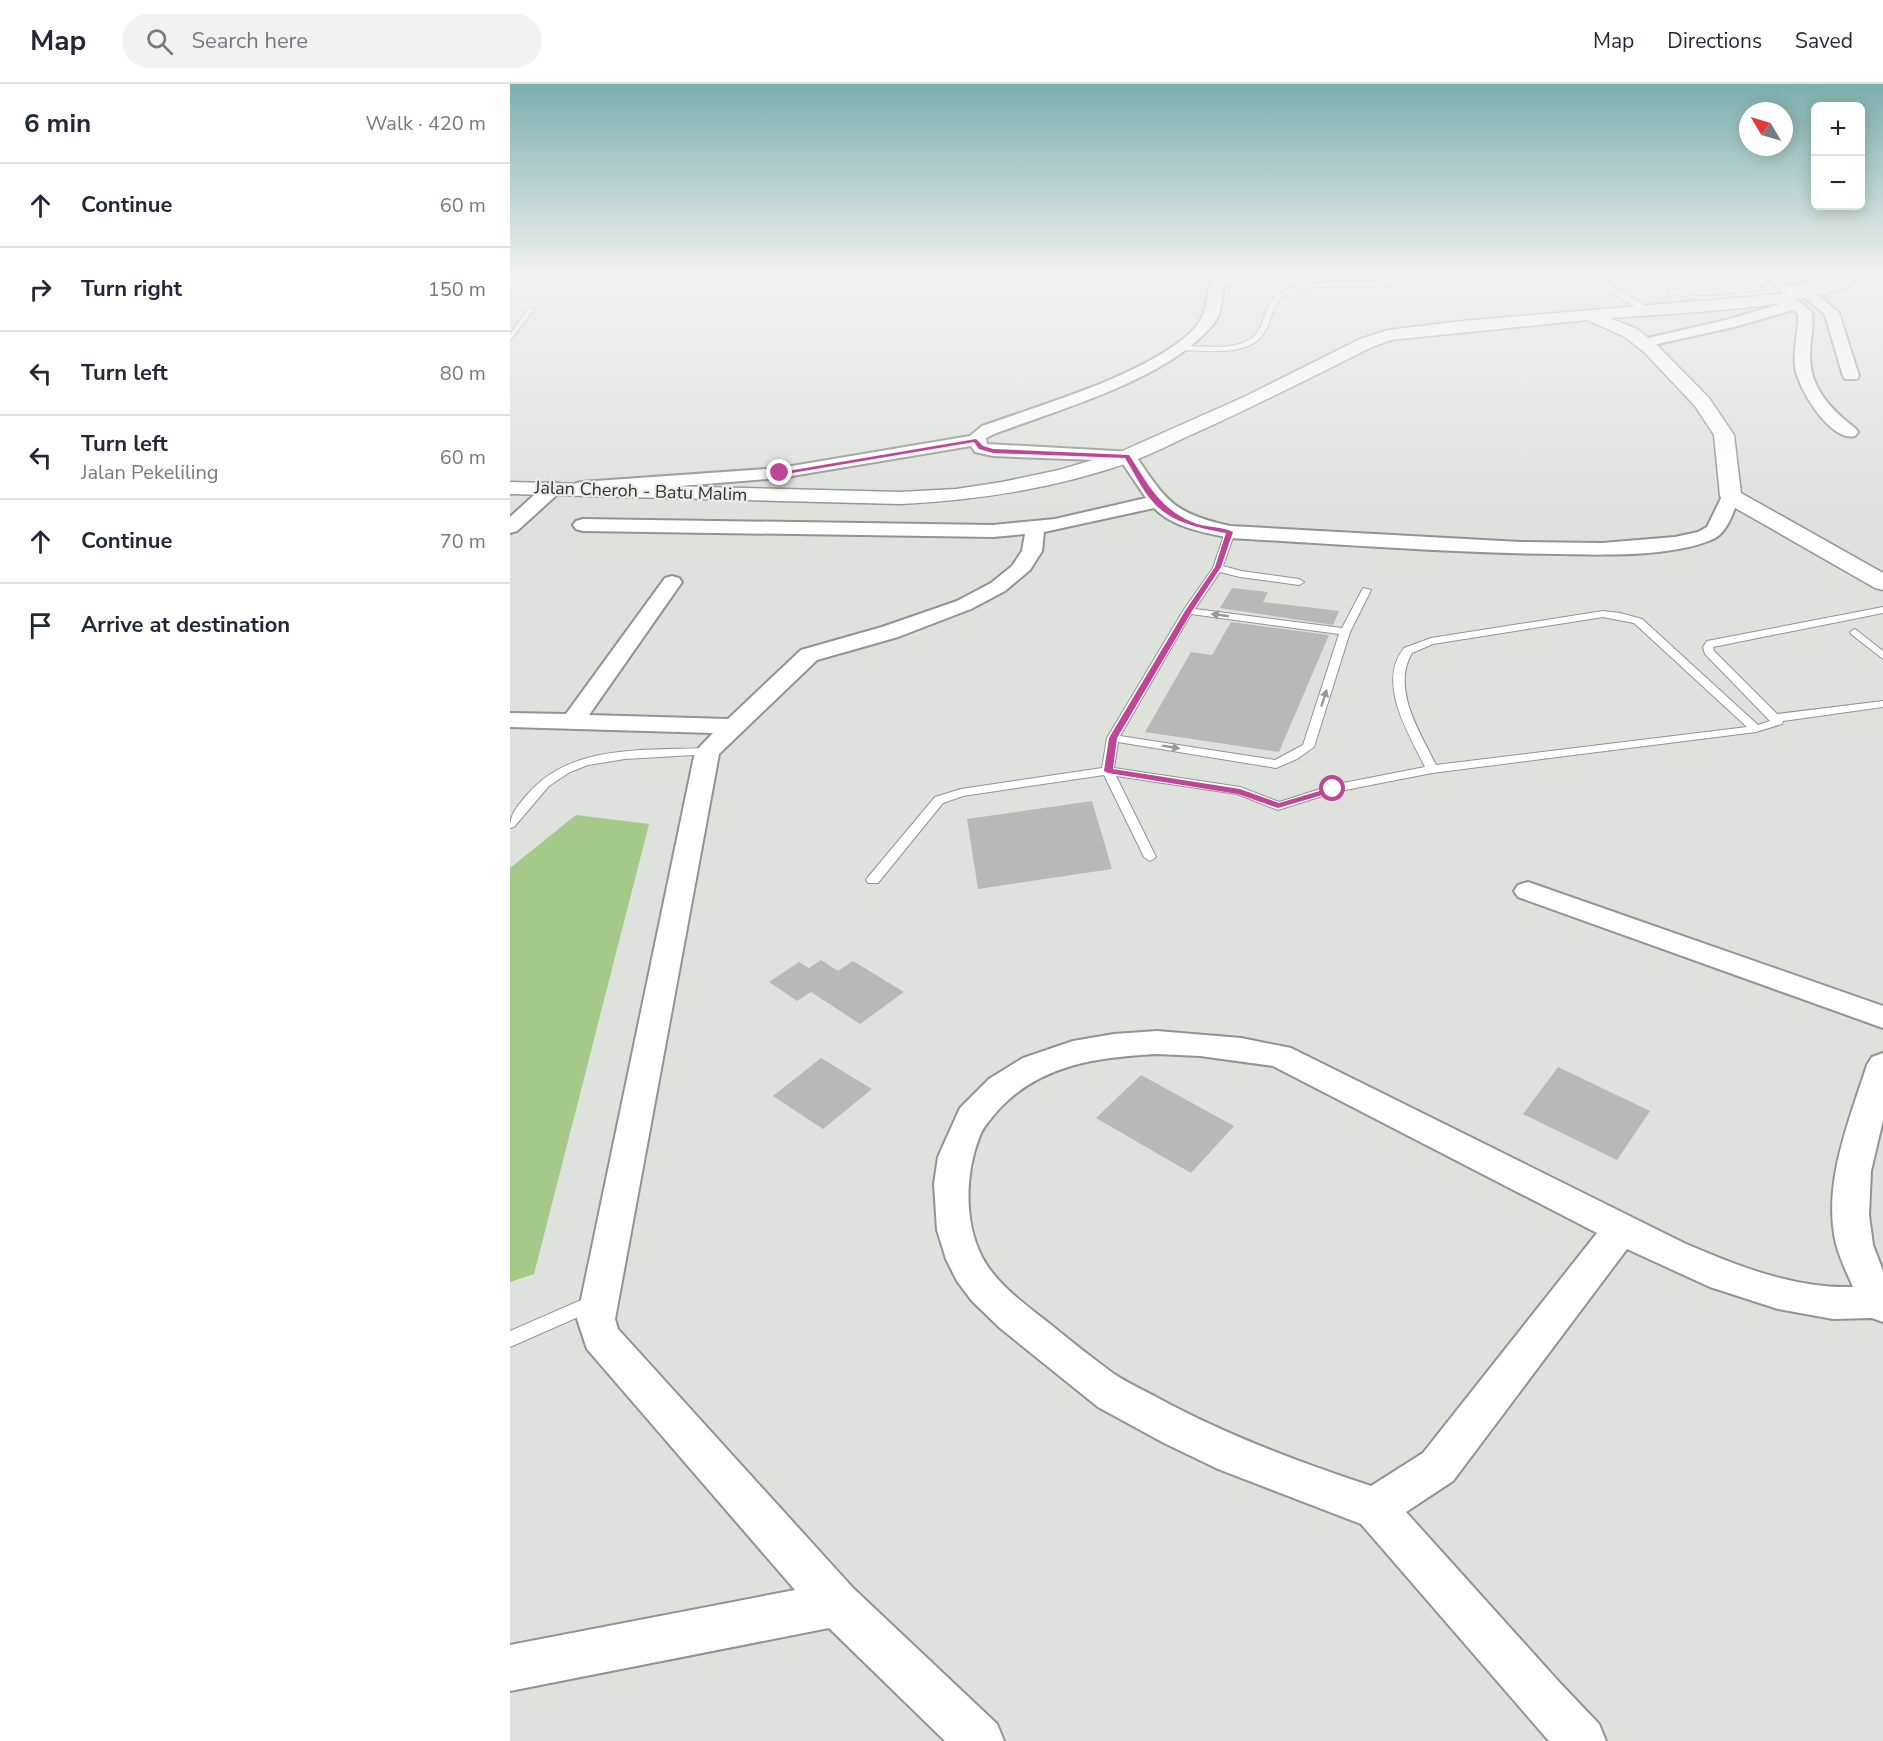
<!DOCTYPE html>
<meta charset="utf-8">
<style>
:root{--surface:#fff;--page:#f2f2f3;--text:#1f2937;--muted:#747a83;--line:#e0e1e3}
body{margin:0;font-family:"Nunito Sans",sans-serif;background:var(--page);color:var(--text)}
.controls{position:absolute;right:18px;top:18px;display:grid;overflow:hidden;border-radius:9px;box-shadow:0 3px 15px #0003}
.controls button{width:54px;height:54px;display:grid;place-items:center;padding:0;border:0;border-bottom:2px solid var(--line);background:var(--surface);color:var(--text);font:30px sans-serif}
.compass{position:absolute;left:1229px;top:18px;width:54px;height:54px;border-radius:50%;background:var(--surface);box-shadow:0 3px 15px #0003;rotate:308deg}
.stop{position:absolute;width:18px;height:18px;margin:-14px;border:4px solid #bf4597;border-radius:50%;background:#fff}
.stop.end{background:#bf4597;border-color:#fff;box-shadow:0 2px 6px #0008}
.list{margin:0;padding:0;list-style:none}
h2{display:flex;justify-content:space-between;align-items:center;height:78px;margin:0;padding:0 24px;font-size:26px}
h2 small{font-size:20px;font-weight:400;color:var(--muted)}
.list li{display:grid;grid-template-columns:39px 1fr auto;gap:18px;align-items:center;box-sizing:border-box;height:84px;padding:0 24px;border-top:2px solid var(--line)}
.list b{display:block;font-size:22px;white-space:nowrap}
.list p{margin:0;font-size:20px;white-space:nowrap;color:var(--muted)}
.list em{font-size:20px;font-style:normal;color:var(--muted)}
.icon{flex:none;width:33px;height:33px;fill:none;stroke:currentColor;stroke-width:2;stroke-linecap:round;stroke-linejoin:round}
.map{position:relative;flex:none;width:1373px;height:1657px;overflow:hidden}
header{display:flex;align-items:center;gap:36px;box-sizing:border-box;height:84px;padding:0 30px;background:var(--surface);border-bottom:2px solid var(--line)}
header strong{font-size:28px}
nav{display:flex;gap:33px;margin-inline-start:auto;font-size:21px}
.search{width:420px;height:54px;background:var(--page);display:flex;align-items:center;gap:15px;box-sizing:border-box;padding:0 21px;border-radius:33px;color:var(--muted);font-size:22px}
main{display:flex}
aside{flex:1;background:var(--surface)}
.map>svg:first-child{display:block}
.green{fill:#a4c989}
.building{fill:#b6b9b5}
.lines{fill:none;stroke-linecap:round;stroke-linejoin:round}
.lane-casing{stroke:#929490;stroke-width:2}
.street-casing{stroke:#929490;stroke-width:4}
.secondary-casing{stroke:#929490;stroke-width:3}
.lane{fill:#fff;fill-rule:evenodd}
.street{fill:#fff;fill-rule:evenodd}
.secondary{fill:#fff;fill-rule:evenodd}
.oneway{fill:#989998}
.route{fill:#bf4597}
.labels{text-anchor:middle;dominant-baseline:central;stroke-width:4.5;stroke-linejoin:round;paint-order:stroke}
.far-street-label{font-size:18px;fill:#323331;stroke:#ebeee9}
</style>
<header>
<strong>Map</strong>
<div class="search"><svg class="icon" aria-label="search" viewBox="0 0 24 24"><circle cx="10" cy="10" r="6"/><path d="M15 15l6 6"/></svg>Search here</div>
<nav><a>Map</a><a>Directions</a><a>Saved</a></nav>
</header>
<main>
<aside>
<h2>6 min<small>Walk · 420 m</small></h2>
<ul class="list">
<li><svg class="icon" aria-label="ahead" viewBox="0 0 24 24"><path d="M12 20V5M6 11l6-6 6 6"/></svg><div><b>Continue</b></div><em>60 m</em></li>
<li><svg class="icon" aria-label="right" viewBox="0 0 24 24"><path d="M7 20v-9h11M14 6l5 5-5 5"/></svg><div><b>Turn right</b></div><em>150 m</em></li>
<li><svg class="icon" aria-label="left" viewBox="0 0 24 24"><path d="M17 20v-9H6M10 6l-5 5 5 5"/></svg><div><b>Turn left</b></div><em>80 m</em></li>
<li><svg class="icon" aria-label="left" viewBox="0 0 24 24"><path d="M17 20v-9H6M10 6l-5 5 5 5"/></svg><div><b>Turn left</b><p>Jalan Pekeliling</p></div><em>60 m</em></li>
<li><svg class="icon" aria-label="ahead" viewBox="0 0 24 24"><path d="M12 20V5M6 11l6-6 6 6"/></svg><div><b>Continue</b></div><em>70 m</em></li>
<li><svg class="icon" aria-label="arrive" viewBox="0 0 24 24"><path d="M6 21V4h12l-3 4 3 4H6"/></svg><div><b>Arrive at destination</b></div></li>
</ul>
</aside>
<div class="map">
<svg width="1373" height="1657" viewBox="0 0 1373 1657">
<rect width="100%" height="100%" fill="#dee1dc"/>
<!-- green -->
<path class="green" d="M66,731L139,740L24,1190L0,1198V784Z"/>
<!-- building -->
<path class="building" d="M722,504L758,508L753,518L829,527L823,541L710,524Z
M721,538L819,551L769,668L635,648L681,568L702,571Z
M582,717L602,785L468,805L457,735Z
M311,876L328,887L343,877L394,908L350,940L301,908L287,917L259,898L289,878L299,884Z
M311,974L362,1005L313,1045L263,1012Z
M1048,983L1140,1027L1107,1076L1013,1030Z
M631,991L724,1042L681,1089L586,1034Z"/>
<g class="lines">
<!-- lane casing -->
<g class="lane-casing">
<path id="lane" d="M886,192H896C862,212 819,196 782,207C756,216 765,249 742,260C721,271 692,266 669,266L665,264L669,262C690,261 718,267 737,257C760,246 749,215 777,205C812,192 851,204 886,192Z
M1069,192C1088,192 1127,215 1141,227L1136,228Z
M1142,192C1155,192 1165,208 1179,211C1199,215 1238,208 1260,207L1242,192H1249L1269,208L1187,216L1162,209Z
M19,224L24,225L0,257V250Z
M720,445L725,448L713,482L731,487L789,495L794,498L789,501L730,493L710,488L685,525L832,544L853,504L861,506L840,548L804,663L787,675L766,684L608,658L604,684L730,703L769,718L823,701L915,683C899,650 866,599 894,564L921,554L1093,527L1110,529L1132,535L1248,641L1260,637L1195,570L1193,563L1197,557L1373,523V529L1203,563L1204,567L1267,630L1373,617V623L1273,637L1272,640L1246,648L922,689L825,708L768,726L727,710L606,692L646,773L640,777L634,773L594,691L453,712L433,719L368,799H358L356,796L358,793L425,713L451,705L592,684L597,654L673,527L703,484L715,448ZM681,530L829,550L793,661L765,676L610,652ZM1093,533L1124,539L1237,643L926,681C910,648 881,605 902,569L923,560Z
M1345,545L1373,567V575L1341,550L1340,548Z
M197,664L203,668L201,670L115,675L78,681L60,688L39,702L4,743L0,744C0,730 7,723 16,712C60,659 134,667 197,664Z
M85,1210L91,1213L94,1218L91,1223L0,1263V1247Z"/>
</g>
<!-- street casing -->
<g class="street-casing">
<path id="street" d="M705,192H719C708,207 716,224 704,239C660,295 550,325 484,350L476,354L477,360L623,368C656,416 661,429 720,442L1010,458L1092,459L1165,453L1188,448L1197,443L1214,408H1228L1230,412C1223,427 1218,450 1201,456C1160,473 1092,471 1048,470C938,469 829,460 720,454C693,448 664,444 644,424L534,448L532,467L520,486L495,507L461,525L388,553L307,576L209,670L105,1235L108,1245L343,1504L487,1640L494,1657H435L319,1544L0,1607V1561L285,1506L77,1265L67,1235L185,668L203,649L0,643V629L56,630L155,494L162,492L169,494L172,498L79,631L218,635L291,566L372,543L447,517L481,499L502,482L512,467L515,450L483,453L73,447L66,445L63,441L66,437L73,435L483,441L545,435L636,414L611,377L483,372L465,368L461,362L270,394L71,410L64,408L62,404L64,400L71,398L270,384L460,352L472,342C531,321 635,291 680,249C704,227 692,207 705,192Z
M1311,192H1330C1320,201 1281,216 1270,206L1272,203L1290,200Z
M1300,207L1305,208L1329,229L1349,292L1347,295H1335L1333,292L1315,231L1293,211Z
M1270,211L1290,218L1302,228C1304,243 1300,256 1300,271C1299,303 1321,326 1345,344L1348,348L1345,352C1320,358 1287,303 1285,282C1283,264 1289,247 1288,230L1283,226L1224,243L1134,263L1127,259L1129,256L1216,236L1271,220L1263,215Z
M43,398L50,400L52,404L50,408L7,447L0,449V433L36,400Z
M1018,798L1373,922V944L1008,813L1004,807L1008,801Z
M647,947L731,954L781,964L1174,1159C1227,1182 1285,1205 1343,1203C1337,1189 1330,1175 1326,1160C1312,1101 1339,1037 1357,981L1362,973L1373,969V1036L1361,1087L1359,1131L1363,1161L1373,1187V1238L1362,1234L1323,1235L1268,1225L1200,1203L1117,1165L943,1397L896,1428L1050,1599L1089,1640L1096,1657H1039L851,1440L708,1385L654,1359L588,1323L490,1244L462,1217L447,1197L436,1175L427,1146L424,1100L428,1073L450,1024L479,995L513,974L563,957L604,950ZM647,970L690,972L763,982L1087,1149L913,1369L861,1402C788,1378 716,1351 648,1314C633,1306 618,1299 604,1290C582,1274 561,1257 540,1240C516,1221 487,1201 472,1173C454,1138 455,1091 469,1054C473,1042 481,1035 489,1025C531,980 589,973 647,970Z"/>
</g>
<!-- secondary casing -->
<g class="secondary-casing">
<path id="secondary" d="M1332,192H1351C1324,225 1147,230 1100,234L1127,245L1146,260L1199,314L1224,351L1231,409L1373,489V506L1365,504L1213,417L1210,412L1204,351L1185,322L1134,268L1115,253L1077,236L881,256L862,263C804,292 745,322 685,349C665,358 644,369 623,377C548,404 469,416 390,420L0,410V398L390,408L446,405L492,398L549,386L610,368L736,312L850,255L878,246L952,237L1270,210L1304,204Z"/>
</g>
<!-- lane -->
<use href="#lane" class="lane"/>
<!-- street -->
<use href="#street" class="street"/>
<!-- secondary -->
<use href="#secondary" class="secondary"/>
</g>
<!-- one-way arrows -->
<defs><path id="oneway-solid" d="M-6-.8H1V-3.2L6.5 0L1 3.2V.8H-6Z" transform="scale(1.5)"/></defs>
<g class="oneway">
<use href="#oneway-solid" transform="translate(710 531) rotate(-172)"/>
<use href="#oneway-solid" transform="translate(814 614) rotate(-72)"/>
<use href="#oneway-solid" transform="translate(661 663) rotate(9)"/>
</g>
<!-- sky -->
<linearGradient id="sky" x2="0" y2="1"><stop stop-color="#7baead"/><stop offset="0.45" stop-color="#f0f2ef"/><stop offset="1" stop-color="#f0f2ef" stop-opacity="0"/></linearGradient>
<rect width="1373" height="424" fill="url(#sky)"/>
<!-- route -->
<path class="route" d="M466,355L473,362L483,365L619,371C638,400 649,424 682,438C695,444 711,442 723,448L711,483L682,527L607,654L603,685L730,705L769,719L823,703H826V707L768,724L728,710L598,689L594,687L599,654L675,527L705,483L716,449C690,444 661,439 643,418C632,406 624,388 615,374L483,369L469,365L464,358L270,391L266,389Z"/>
<g class="labels">
<!-- far-street labels -->
<g class="far-street-label">
<text transform="translate(131 407) rotate(2)">Jalan Cheroh - Batu Malim</text>
</g>
</g>
</svg>
<div class="controls">
<button>+</button>
<button>−</button>
</div>
<svg class="compass" viewBox="-18 -18 36 36"><path d="M0-13l5 13h-10z" fill="#e53935"/><path d="M0 13l5-13h-10z" fill="#747a83"/></svg>
<div class="stop" style="left:823px;top:705px"></div>
<div class="stop end" style="left:270px;top:389px"></div>
</div>
</main>
